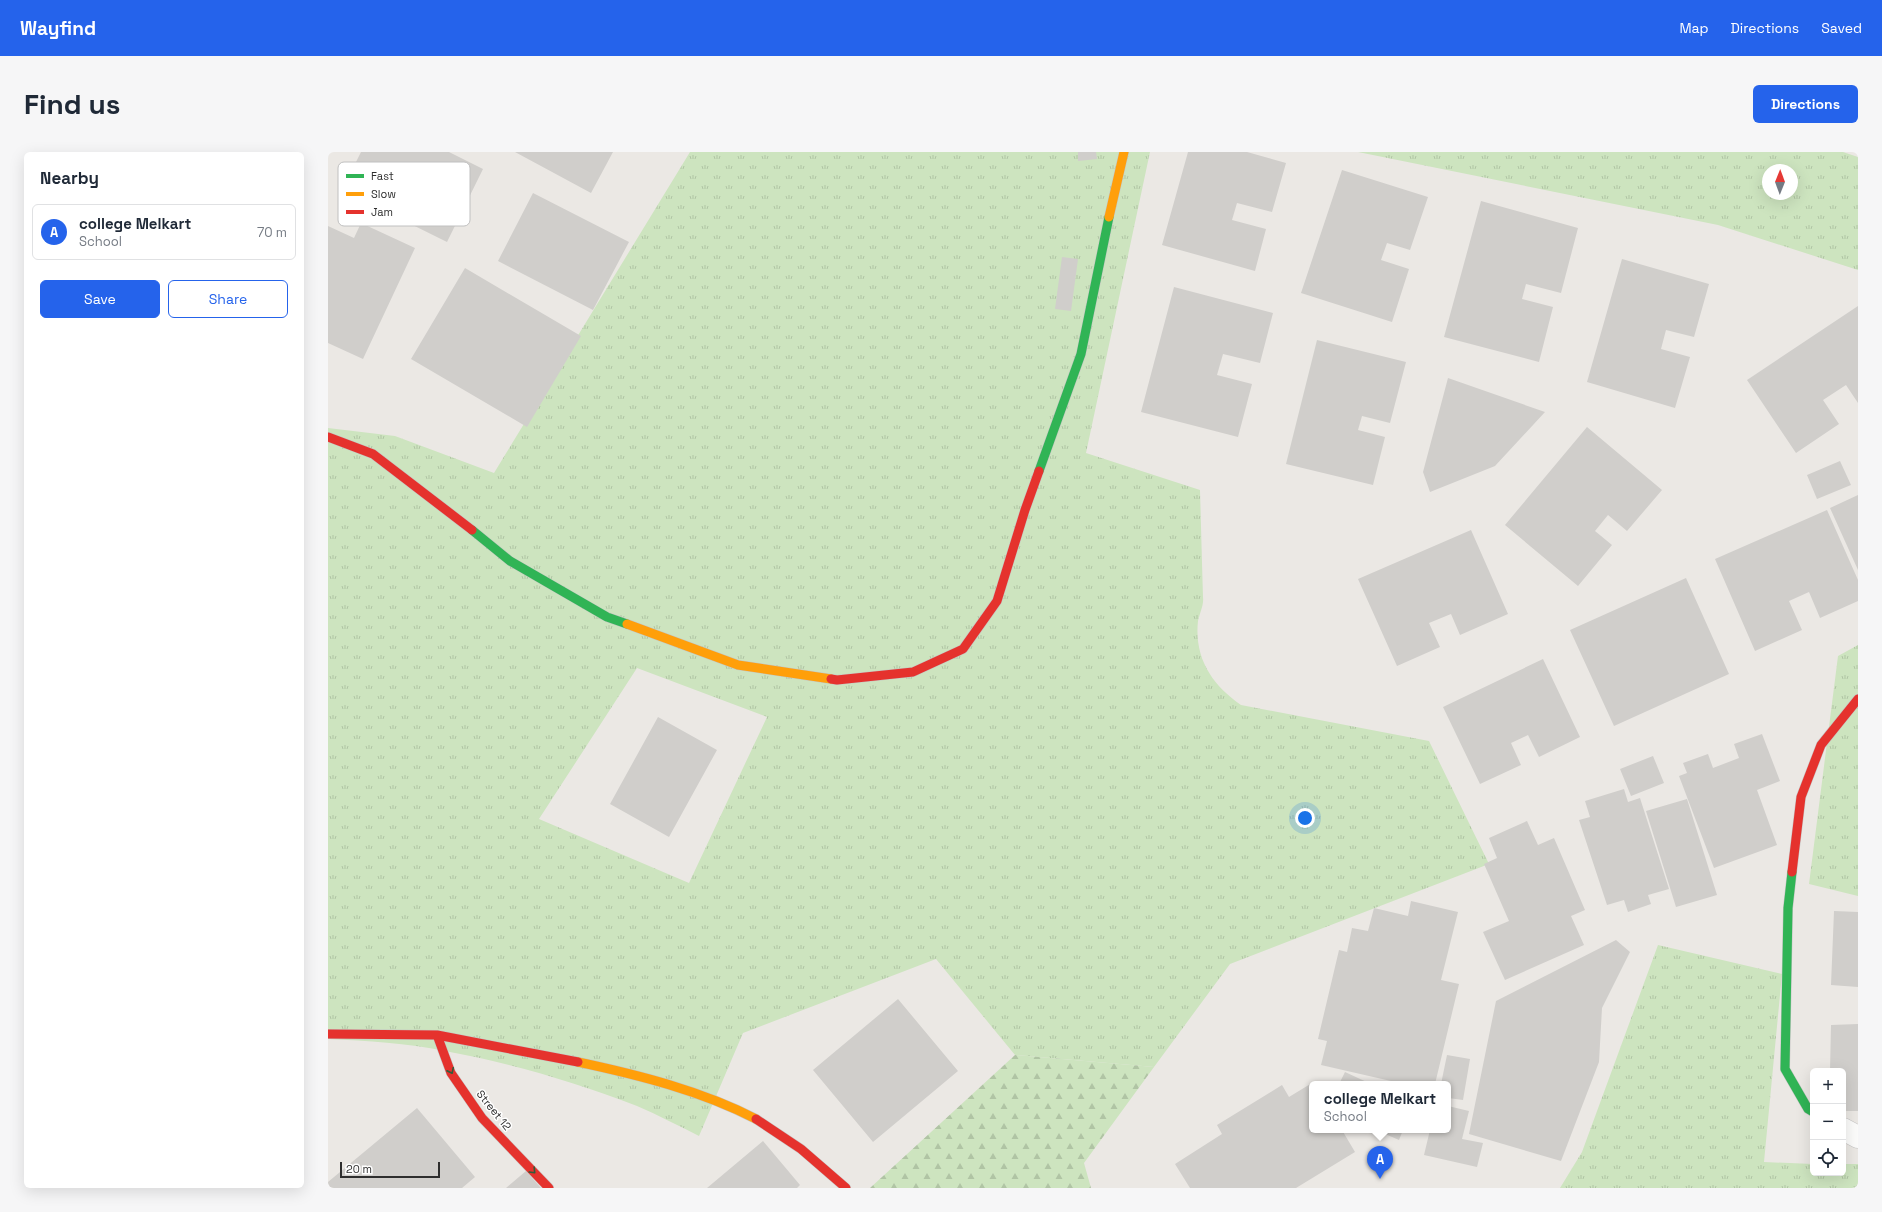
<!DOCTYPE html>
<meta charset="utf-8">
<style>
:root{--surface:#fff;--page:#f6f6f7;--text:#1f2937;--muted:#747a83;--line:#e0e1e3;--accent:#2563eb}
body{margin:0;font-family:"Space Grotesk",sans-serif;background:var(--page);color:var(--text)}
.controls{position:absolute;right:12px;bottom:12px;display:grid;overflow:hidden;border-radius:6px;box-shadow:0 4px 16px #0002}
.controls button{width:36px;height:36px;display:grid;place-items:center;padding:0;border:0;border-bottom:1px solid var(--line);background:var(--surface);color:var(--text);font:20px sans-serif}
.compass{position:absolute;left:1434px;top:12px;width:36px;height:36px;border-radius:50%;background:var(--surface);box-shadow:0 4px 16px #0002;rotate:1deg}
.scale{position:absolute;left:12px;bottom:10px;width:100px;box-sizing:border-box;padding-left:4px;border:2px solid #2e2e2e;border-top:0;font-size:11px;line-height:14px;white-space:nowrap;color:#2e2e2e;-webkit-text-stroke:3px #fff;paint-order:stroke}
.you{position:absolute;left:977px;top:666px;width:14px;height:14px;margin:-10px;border:3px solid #fff;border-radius:50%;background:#1a73e8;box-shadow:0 0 0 6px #1a73e833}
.badge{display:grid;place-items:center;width:26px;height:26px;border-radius:50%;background:var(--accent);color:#fff;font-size:13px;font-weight:700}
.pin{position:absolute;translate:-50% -33px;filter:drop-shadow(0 1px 2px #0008)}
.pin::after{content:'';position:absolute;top:21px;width:14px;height:12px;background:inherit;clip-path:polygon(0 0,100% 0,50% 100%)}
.popup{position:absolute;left:981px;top:929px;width:142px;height:52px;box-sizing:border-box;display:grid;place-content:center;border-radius:6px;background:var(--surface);filter:drop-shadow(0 1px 3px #0005);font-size:13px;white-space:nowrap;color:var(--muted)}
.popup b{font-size:15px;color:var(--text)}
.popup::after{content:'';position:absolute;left:50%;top:100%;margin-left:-8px;border:8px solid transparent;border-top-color:var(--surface)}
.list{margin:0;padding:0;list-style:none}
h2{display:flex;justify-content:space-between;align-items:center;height:52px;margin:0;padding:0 16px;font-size:17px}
h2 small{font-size:13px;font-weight:400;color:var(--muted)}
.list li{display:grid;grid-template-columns:26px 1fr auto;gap:12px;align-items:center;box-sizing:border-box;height:56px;margin:0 8px 8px;padding:0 8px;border:1px solid var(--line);border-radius:6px}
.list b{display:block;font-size:15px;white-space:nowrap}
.list p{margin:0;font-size:13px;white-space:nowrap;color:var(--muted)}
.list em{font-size:13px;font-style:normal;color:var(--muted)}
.actions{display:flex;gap:8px;padding:12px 16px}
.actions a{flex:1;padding:9px 0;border:1px solid var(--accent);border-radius:6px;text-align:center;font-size:14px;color:var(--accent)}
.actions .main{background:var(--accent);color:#fff}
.icon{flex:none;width:22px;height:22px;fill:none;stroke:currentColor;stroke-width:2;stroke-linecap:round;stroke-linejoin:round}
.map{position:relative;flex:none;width:1530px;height:1036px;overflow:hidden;border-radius:6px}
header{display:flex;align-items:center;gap:24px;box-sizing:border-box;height:56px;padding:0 20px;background:var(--accent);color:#fff}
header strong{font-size:19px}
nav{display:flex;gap:22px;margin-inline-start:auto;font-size:14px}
.intro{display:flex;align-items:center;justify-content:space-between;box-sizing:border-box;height:96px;padding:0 24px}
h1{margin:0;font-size:28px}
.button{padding:10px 18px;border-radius:6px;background:var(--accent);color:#fff;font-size:14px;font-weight:700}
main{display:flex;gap:24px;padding:0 24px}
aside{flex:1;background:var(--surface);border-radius:6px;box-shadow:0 4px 16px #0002}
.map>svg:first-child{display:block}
.grass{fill:url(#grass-tufts);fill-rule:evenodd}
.forest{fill:url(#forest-firs)}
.building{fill:#d0cecb}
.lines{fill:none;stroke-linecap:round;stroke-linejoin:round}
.street-casing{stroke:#c5c4c4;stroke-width:23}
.fast-casing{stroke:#c5c4c4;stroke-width:10}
.slow-casing{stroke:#c5c4c4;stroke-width:10}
.jam-casing{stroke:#c5c4c4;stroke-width:10}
.street{stroke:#fcfcfb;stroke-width:22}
.fast{stroke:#30b455;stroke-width:9}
.slow{stroke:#ff9f0a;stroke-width:9}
.jam{stroke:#e5322d;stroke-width:9}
.oneway{stroke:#2f5d3c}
.labels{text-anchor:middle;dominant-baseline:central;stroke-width:3;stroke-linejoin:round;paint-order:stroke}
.street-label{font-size:11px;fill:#2e2e2e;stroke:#fff}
.key{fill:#fff;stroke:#c0c0c0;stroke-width:1}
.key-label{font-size:11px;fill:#2e2e2e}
</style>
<header>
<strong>Wayfind</strong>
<nav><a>Map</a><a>Directions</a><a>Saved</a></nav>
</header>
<div class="intro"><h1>Find us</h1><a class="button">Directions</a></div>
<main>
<aside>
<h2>Nearby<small></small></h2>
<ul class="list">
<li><span class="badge">A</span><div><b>college Melkart</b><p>School</p></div><em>70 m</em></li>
</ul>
<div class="actions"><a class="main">Save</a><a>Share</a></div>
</aside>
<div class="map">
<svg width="1530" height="1036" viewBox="0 0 1530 1036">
<defs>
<pattern id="grass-tufts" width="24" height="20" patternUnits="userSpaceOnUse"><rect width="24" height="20" fill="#cde4bf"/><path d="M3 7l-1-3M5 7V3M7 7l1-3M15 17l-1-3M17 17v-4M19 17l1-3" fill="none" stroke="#b0c4a4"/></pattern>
<pattern id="forest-firs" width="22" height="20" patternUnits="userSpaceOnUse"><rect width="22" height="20" fill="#cde4bf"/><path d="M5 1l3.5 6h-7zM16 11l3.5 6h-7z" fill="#b0c4a4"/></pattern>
</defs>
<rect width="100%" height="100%" fill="#ebe8e4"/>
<!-- grass -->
<path class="grass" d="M362,0H822L758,301L872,338C873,374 874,409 875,445C876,453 872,460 870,469C866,506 884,533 913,553L1101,589L1161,712L902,812L826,915L687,903L608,807L415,881L371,984C351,974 330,963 309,954C247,930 183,911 117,899C79,891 39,889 0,887V276L67,284L166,321ZM309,516L439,565L361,731L211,667Z
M1030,0H1515L1530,5V118L1390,73ZM1440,18H1464V42H1440Z
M1530,493V744L1481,732L1510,504Z
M1330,793L1454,822L1436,1010L1485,1012V1021H1515V1012H1530V1036H1232L1254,1000Z"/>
<!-- forest -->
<path class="forest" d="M687,903L826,915L756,1011L763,1036H542Z"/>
<!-- building -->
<path class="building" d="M33,0H121L155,17L119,90L14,38Z
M187,0H285L263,41Z
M750,0H768L769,7L750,9Z
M860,0H919L958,11L944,60L909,51L904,68L938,77L927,119L834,93Z
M1014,18L1100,45L1082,98L1059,91L1053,108L1081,117L1064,170L973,141Z
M205,41L301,90L265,158L170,109Z
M1153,49L1250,76L1233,141L1198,132L1194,147L1225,155L1211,210L1116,185Z
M33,71L87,96L35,207L0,191V74L26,86Z
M734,105L750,107L743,159L727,157Z
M1294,107L1381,132L1366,185L1338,178L1333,197L1362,205L1347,256L1259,230Z
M137,116L253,184L199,275L83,207Z
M846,135L945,161L932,211L895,202L889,223L924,232L910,285L813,260Z
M1530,154V251L1518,233L1495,248L1511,272L1468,301L1419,228Z
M989,188L1078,210L1062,271L1034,264L1030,278L1057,285L1045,333L958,312Z
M1120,226L1217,260L1167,314L1102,340L1095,320Z
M1259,275L1334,338L1299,379L1280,363L1267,379L1284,393L1250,434L1177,373Z
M1512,309L1523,333L1489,347L1479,323Z
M1530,343V418L1502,356Z
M1499,358L1530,428V449L1492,466L1481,440L1461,449L1474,478L1427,499L1387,407Z
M1143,378L1180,462L1132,483L1123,462L1101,471L1112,495L1069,514L1030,427Z
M1358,426L1401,522L1286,574L1242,478Z
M1215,507L1252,585L1211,605L1200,583L1183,591L1193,613L1152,632L1115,555Z
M330,565L389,598L341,685L282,652Z
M1434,582L1452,629L1429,638L1449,693L1386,716L1351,624L1359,621L1355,611L1380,602L1385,616L1411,606L1406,592Z
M1325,604L1336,631L1303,644L1292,617Z
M1296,637L1300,650L1312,646L1341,737L1320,743L1323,752L1300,760L1296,748L1279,753L1251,668L1262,665L1257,649Z
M1359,647L1389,743L1348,755L1318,659Z
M1199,669L1210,693L1226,686L1257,758L1243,764L1256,793L1177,828L1155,780L1181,769L1156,712L1169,706L1161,686Z
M1083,749L1130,760L1113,828L1131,832L1107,932H1076L993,913L999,889L990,887L1011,798L1019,800L1024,776L1040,779L1046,756L1080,764Z
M1506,759L1530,760V835L1503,833Z
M1288,788L1302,800L1274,856L1271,910L1233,1009L1141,982L1168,849Z
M570,847L630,919L545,990L485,918Z
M1530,872V959H1515V919H1502L1503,873Z
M1119,903L1142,907L1135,948L1120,946V932H1113Z
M1017,920L1043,932H1011Z
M984,931V978H1014L1027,1000L968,1036H862L847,1012L894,982L889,973L954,933L961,945Z
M1120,954L1141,959L1134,987L1155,991L1149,1015L1096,1003L1102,978H1120Z
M89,956L147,1025L134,1036H0V1030Z
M1048,978H1075L1071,988Z
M435,989L472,1033L469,1036H379Z
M198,1019L213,1036H178Z"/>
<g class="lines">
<!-- street casing -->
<g class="street-casing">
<path id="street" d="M1515,977L1530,985"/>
</g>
<!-- fast casing -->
<g class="fast-casing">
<path id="fast" d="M711,319L753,202L781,65
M144,378L182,409L279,465L299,472
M1464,720L1460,756L1457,917L1480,957L1485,960"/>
</g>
<!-- slow casing -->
<g class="slow-casing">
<path id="slow" d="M781,65L796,0
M299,472L410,513L503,527
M250,910C311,923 374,939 428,967"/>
</g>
<!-- jam casing -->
<g class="jam-casing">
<path id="jam" d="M0,285L45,302L144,378
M503,527L509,528L585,520L635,497L669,449L697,358L711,319
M1464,720L1473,645L1493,593L1530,547
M0,882L109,883L250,910
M109,883L123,921L154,966L221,1036
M428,967L473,997L518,1036"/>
</g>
<!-- street -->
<use href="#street" class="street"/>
<!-- fast -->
<use href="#fast" class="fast"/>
<!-- slow -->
<use href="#slow" class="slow"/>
<!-- jam -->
<use href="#jam" class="jam"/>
</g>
<!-- one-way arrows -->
<defs><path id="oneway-chevron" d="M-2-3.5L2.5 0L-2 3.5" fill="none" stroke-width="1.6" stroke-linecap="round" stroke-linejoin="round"/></defs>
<g class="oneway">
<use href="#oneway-chevron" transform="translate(123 919) rotate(64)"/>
<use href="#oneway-chevron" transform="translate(205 1019) rotate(46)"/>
</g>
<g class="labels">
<!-- street labels -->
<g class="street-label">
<text transform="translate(166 958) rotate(51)">Street 12</text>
</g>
</g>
<!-- legend -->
<rect x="10" y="10" width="132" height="64" rx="6" class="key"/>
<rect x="18" y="22" width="18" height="4" fill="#30b455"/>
<rect x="18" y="40" width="18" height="4" fill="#ff9f0a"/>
<rect x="18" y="58" width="18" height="4" fill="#e5322d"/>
<g class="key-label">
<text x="43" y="28">Fast</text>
<text x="43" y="46">Slow</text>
<text x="43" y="64">Jam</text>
</g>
</svg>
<div class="controls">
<button>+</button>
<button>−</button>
<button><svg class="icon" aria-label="locate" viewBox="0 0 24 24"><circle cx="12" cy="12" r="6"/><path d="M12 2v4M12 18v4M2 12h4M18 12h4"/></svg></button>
</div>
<svg class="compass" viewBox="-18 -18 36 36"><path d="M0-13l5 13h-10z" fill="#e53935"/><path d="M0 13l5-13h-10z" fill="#747a83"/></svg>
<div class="scale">20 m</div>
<div class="you"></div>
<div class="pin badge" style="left:1052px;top:1027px">A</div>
<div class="popup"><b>college Melkart</b>School</div>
</div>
</main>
